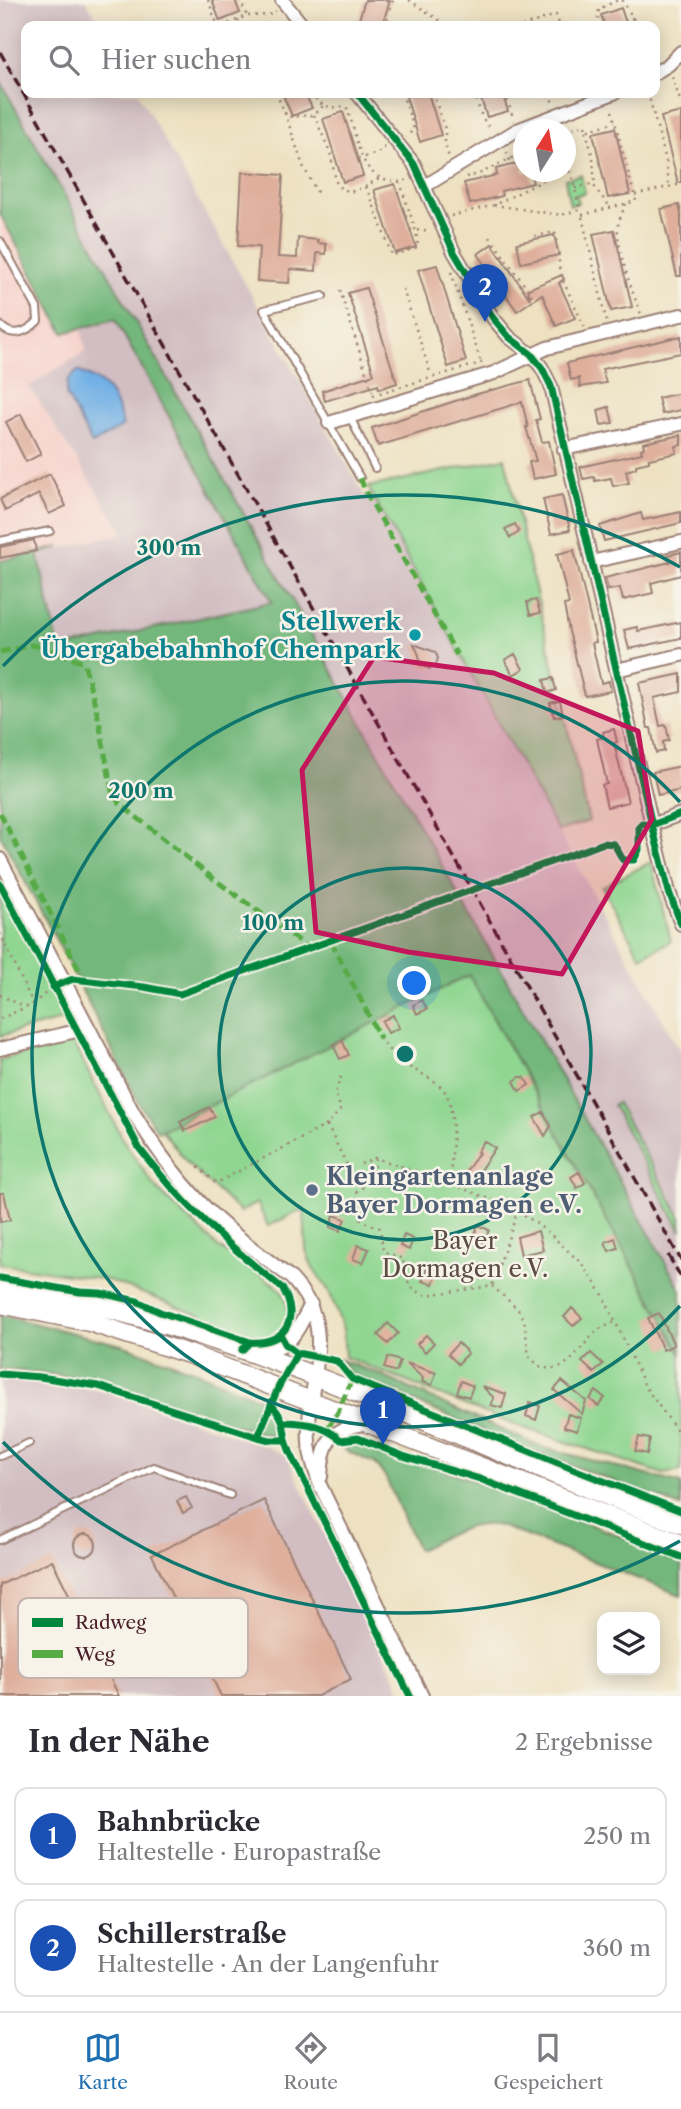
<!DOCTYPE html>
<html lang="de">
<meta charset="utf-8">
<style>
:root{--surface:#fff;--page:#f7f7f7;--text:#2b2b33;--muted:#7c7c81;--line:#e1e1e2;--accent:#1f6fb2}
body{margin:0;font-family:"Libre Caslon Text",serif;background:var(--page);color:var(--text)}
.controls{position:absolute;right:21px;bottom:21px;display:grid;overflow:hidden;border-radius:14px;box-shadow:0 4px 18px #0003}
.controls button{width:63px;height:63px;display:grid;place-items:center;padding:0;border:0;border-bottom:2px solid var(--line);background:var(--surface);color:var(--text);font:35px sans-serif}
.compass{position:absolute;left:513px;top:119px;width:63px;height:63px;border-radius:50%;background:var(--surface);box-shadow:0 4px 18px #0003;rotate:11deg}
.you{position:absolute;left:415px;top:984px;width:24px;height:24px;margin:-18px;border:5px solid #fff;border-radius:50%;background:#1a73e8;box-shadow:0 0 0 10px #1a73e833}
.badge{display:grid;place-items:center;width:46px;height:46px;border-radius:50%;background:var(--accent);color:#fff;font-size:23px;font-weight:700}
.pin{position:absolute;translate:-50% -58px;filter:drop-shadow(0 2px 4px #0008)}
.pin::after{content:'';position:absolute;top:37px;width:24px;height:21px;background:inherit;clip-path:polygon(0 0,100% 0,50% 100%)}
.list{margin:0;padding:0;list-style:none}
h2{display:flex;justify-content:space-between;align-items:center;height:91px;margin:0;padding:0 28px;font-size:30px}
h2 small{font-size:23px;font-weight:400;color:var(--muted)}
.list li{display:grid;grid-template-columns:46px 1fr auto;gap:21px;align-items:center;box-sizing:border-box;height:98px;margin:0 14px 14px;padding:0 14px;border:2px solid var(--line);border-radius:14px}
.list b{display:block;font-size:26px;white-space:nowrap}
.list p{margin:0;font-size:23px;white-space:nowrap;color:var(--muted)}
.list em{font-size:23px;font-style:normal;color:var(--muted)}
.icon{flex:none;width:38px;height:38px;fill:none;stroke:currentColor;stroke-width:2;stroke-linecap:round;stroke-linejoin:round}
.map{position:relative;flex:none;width:681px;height:1696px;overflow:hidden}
.search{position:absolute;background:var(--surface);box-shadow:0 4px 18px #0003;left:21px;right:21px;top:21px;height:77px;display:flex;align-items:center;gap:18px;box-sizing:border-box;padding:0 24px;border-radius:14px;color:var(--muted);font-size:26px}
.sheet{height:315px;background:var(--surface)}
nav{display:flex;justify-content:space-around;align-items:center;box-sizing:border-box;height:98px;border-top:2px solid var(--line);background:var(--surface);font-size:19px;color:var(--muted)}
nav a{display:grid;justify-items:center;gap:4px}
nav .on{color:var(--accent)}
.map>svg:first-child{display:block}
.built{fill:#f7d0ca}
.industrial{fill:#d2bec2}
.green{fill:#8fd691;stroke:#6c7a5e;stroke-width:2}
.forest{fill:#73b77b;stroke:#5e6b53;stroke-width:2}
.water{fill:#72b0e5;stroke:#5e6888;stroke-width:2}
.building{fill:#dfaf9c}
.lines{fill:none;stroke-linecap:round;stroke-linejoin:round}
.service-casing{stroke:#9c8076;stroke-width:10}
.minor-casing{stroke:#9c8076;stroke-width:16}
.secondary-casing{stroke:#9c8076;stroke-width:21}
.path{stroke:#9c8076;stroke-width:2.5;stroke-dasharray:2 5;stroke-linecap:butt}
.service{stroke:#fff;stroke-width:6}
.minor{stroke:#fff;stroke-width:12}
.secondary{stroke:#fff;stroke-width:18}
.rail{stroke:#4a1f2b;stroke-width:3.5;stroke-dasharray:10 5;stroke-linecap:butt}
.quiet{stroke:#57aa44;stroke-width:5;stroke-dasharray:10 5;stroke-linecap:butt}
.cycleway-casing{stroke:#f7f3e8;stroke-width:11}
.cycleway{stroke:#00873e;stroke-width:7}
.marked{fill:#c2185b;fill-opacity:0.2;stroke:#c2185b;stroke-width:5;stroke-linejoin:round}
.ring{fill:none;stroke:#0f766e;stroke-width:3.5}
.culture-dot{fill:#0f9aa8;stroke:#f7f3e8;stroke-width:2.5}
.service-dot{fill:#5c6f8a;stroke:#f7f3e8;stroke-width:2.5}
.labels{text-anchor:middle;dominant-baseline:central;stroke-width:5;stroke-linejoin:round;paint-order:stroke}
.culture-label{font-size:24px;font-weight:bold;fill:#0d838f;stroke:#f7f3e8;text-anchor:end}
.service-label{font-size:24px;font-weight:bold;fill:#4e5e75;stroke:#f7f3e8;text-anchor:start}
.park-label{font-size:24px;fill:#5b4d44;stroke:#f7f3e8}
.key{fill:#f7f3e8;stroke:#c3b3af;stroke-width:2}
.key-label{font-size:19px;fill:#4a1f2b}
.centre{fill:#0f766e;stroke:#f7f3e8;stroke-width:3.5}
.ring-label{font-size:21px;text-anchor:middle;font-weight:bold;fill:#0f766e;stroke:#f7f3e8;stroke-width:5;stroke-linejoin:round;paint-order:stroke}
</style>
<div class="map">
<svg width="681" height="1696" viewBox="0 0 681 1696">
<rect width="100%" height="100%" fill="#f7f3e8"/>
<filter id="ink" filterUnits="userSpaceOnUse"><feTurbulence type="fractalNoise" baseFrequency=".0143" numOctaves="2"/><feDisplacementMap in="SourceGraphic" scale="14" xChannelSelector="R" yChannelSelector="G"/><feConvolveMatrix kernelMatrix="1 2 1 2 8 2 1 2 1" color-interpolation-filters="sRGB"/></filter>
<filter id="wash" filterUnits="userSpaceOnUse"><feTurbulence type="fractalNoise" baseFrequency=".00686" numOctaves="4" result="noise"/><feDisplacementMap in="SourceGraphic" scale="28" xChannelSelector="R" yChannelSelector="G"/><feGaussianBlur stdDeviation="1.57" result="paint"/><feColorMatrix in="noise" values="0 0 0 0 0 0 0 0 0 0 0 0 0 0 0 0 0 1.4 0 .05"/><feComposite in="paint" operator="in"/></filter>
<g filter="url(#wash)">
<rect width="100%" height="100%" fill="#ede1c1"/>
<!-- built -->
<path class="built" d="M0,214L64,333L81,329L86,351L29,386L124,533L0,561Z"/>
<!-- industrial -->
<path class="industrial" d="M0,0H86L101,26H26V93H138L364,495L371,493L681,1053V1290L0,81Z
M115,318L272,602L59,649L37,554L124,533L29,386L86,351L81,329Z
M0,1377L38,1380L113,1393L267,1447L286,1455L404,1696H0Z"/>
<!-- green -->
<path class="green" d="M581,175L585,193L576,195L578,203L570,205L565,179Z
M505,458L589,821L558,831L368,487Z
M651,862L671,941L641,957L602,887Z
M0,888L69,1018L0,1036Z
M469,974L681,1353V1471L663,1474L515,1425L345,1357L343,1329L329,1291L312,1267L306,1250L304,1209L268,1226L257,1203L240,1212L189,1165L162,1130Z
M72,1041L126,1145L156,1188L219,1248L251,1267L281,1290L286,1299L288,1311L285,1327L279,1335L271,1339H252L232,1332L202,1316L108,1280L0,1264V1060Z
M617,1103L681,1218V1231L613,1105Z"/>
<!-- forest -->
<path class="forest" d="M0,81L681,1290V1353L469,975L158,1132L140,1105L58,943L0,835V561L60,547L38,554L59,649L272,602L115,319L64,333L0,214Z
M0,1315L122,1345L195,1371L262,1400L282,1425L270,1436L105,1383L75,1377L0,1369Z
M338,1359L378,1374L538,1446L681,1484V1507L502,1439L353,1376Z
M357,1440L479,1482L681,1559V1595L500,1526C470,1520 445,1537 418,1550L385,1476L374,1463L344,1450Z"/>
<!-- water -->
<path class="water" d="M78,371C109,384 114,393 123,426L92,444L66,394L68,380Z"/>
<g id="blocks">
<!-- building -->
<path class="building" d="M212,0H235L240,13L220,21Z
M365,0H390L382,26H357Z
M621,8L627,26H605L601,15Z
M282,93H305L312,108L292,116Z
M405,93H428L441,135L420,142Z
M479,93H502L508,111L487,117Z
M343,112L363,176L343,182L323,119Z
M681,112V182L678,183L661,117Z
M615,128L630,194L608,198L593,133Z
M523,162V172H530L533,183L501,191L502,196L470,204L464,183L497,175L496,169Z
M242,172L283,175L278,257L297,258L298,238L318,240V243L326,244V254L317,253L316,271L290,269L289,283L257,281L259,247L238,246Z
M395,184L416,247L395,253L374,190Z
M679,205L681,214V276H677L661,209Z
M614,230L632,307L611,311L593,234Z
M554,235L559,255L521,263L517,243Z
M492,244L530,299L528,289L562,275L564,279L559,283L575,318L556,326L542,294L517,311L478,254Z
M437,265L466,361L448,367L418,270Z
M366,288L397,383L379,389L378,385L325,401L322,391L374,374L348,293Z
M681,336V353L602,369L606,383L580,387L579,378L571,380L567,363Z
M530,380L540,419L536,420L542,442L549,441L556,474L533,479L529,462L536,461L526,427H528L522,402L378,446L372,428L477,394Z
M681,393V410L662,414L658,398Z
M609,407L613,423L601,425L598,410Z
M21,414L41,454L26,462L6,422Z
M681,435V445L676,446L677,453L649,459V462L636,465V468L626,471L629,483L613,486L611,478L595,481L594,477L583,479L580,467L642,453L641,449L644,448L643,443Z
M50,474L66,506L49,514L39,494L5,511L0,499Z
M562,495L570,530L551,534L543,499Z
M681,512V523L604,541L600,526L641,513L643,520Z
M515,524L519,532L510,538L505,529Z
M34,540L36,551L0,558V547Z
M574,550L596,642L592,643L601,683L609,681L611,691L585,696L569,631L564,605L569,604L557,554Z
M681,552V575L651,583L653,593L623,600L620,588L608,590L605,578L670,562L668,555Z
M536,600L540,613L530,615L527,602Z
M681,622V638L629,649L624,630L637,627L638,631Z
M414,644L435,652L438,658L436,665L430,669L420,665L419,655Z
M515,654L523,669L513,675L505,660Z
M681,674V692L654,698L660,726L666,725L669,740L663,742L664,751L656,753L651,728H648L639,683Z
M553,678L556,690L547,693L544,680Z
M560,701L563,715L554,717L550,703Z
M614,729L617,742L614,743L628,802L607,807L602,785L607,784L597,739L604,737L603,732Z
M681,766V790L658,795L653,772Z
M422,1000L427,1009L417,1014L413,1005Z
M393,1015L399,1028L388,1033L382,1021Z
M342,1040L349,1055L340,1059L333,1045Z
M520,1077H524L529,1085L519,1091L514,1081Z
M209,1107L215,1117L185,1131L180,1122Z
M543,1112L551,1126L545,1136L534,1117Z
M484,1141L495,1148L474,1179L465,1173L479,1153L477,1152Z
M579,1172L585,1183L577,1188L571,1177Z
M0,1193H4L10,1220L0,1222Z
M334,1215L345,1219L340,1231L330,1227Z
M478,1225L489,1230L484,1243L473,1239Z
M538,1231L543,1250L521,1255L517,1237Z
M404,1235L413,1239L409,1250L400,1246Z
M615,1238L618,1248L609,1251L605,1242Z
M358,1245L369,1249L363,1263L353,1259Z
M428,1266L438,1270L433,1284L422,1281Z
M572,1308L582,1318L573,1326L564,1317Z
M659,1313L674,1345L663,1350L648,1318Z
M388,1323L398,1333L388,1344L378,1335Z
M426,1335L434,1343L425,1352L417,1344Z
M458,1343L468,1353L458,1364L448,1354Z
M591,1353L603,1364L594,1373L582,1362Z
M388,1357L400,1361L396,1372L384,1368Z
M406,1363L436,1373L432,1385L422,1382L423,1378Z
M461,1381L473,1386L469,1397L457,1393Z
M562,1381L586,1401L582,1414L554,1390Z
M482,1386L506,1394L502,1408L491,1405L494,1398Z
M596,1391L605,1398L598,1406L590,1399Z
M530,1402L540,1406L536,1420L526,1416Z
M568,1414L581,1418L577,1431L564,1427Z
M639,1437L650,1439L647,1454L635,1451Z
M186,1497L192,1508L183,1513L177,1501Z
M264,1500L351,1679L318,1696H221L152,1555Z
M74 1545a11 11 0 1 1 22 0a11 11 0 1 1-22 0Z
M52,1560L119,1696H0V1585Z"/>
</g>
</g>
<g filter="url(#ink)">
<use href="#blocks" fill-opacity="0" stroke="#9c8076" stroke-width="2"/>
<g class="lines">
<!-- service casing -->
<g class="service-casing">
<path id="service" d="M0,241L37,308L38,321C27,332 12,339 0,325
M323,296L264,310L360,478
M350,417L375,468
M0,541L50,531
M0,1456L29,1443
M0,1540L154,1467L230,1495"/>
</g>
<!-- minor casing -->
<g class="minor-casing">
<path id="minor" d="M282,0L303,26
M655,73L668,65L681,52
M357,93L414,164L454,252L493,318L509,337L531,354L542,368L551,386L652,825L669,892L681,924
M425,186L517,130L614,93
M329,423L494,373L547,348L681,315
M564,449L681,424
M591,562L681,542
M616,670L681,655
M652,825L681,814
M0,859L133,1112C156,1150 182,1185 213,1215C237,1238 264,1257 290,1277C342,1330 305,1379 309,1443C310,1457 315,1471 320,1485L422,1696
M0,1049L89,1028
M255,1351C290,1355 297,1330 311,1304
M321,1477C323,1443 329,1428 365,1424"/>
</g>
<!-- secondary casing -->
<g class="secondary-casing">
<path id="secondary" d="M0,1287C239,1323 455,1442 681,1524
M0,1304L89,1322L189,1354L681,1544"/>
</g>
<!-- path -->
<path class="path" d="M208,0L218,26
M240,0L247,16
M409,0L448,26
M539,0H543
M622,0L633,18L626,21
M386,13H389L393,0
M633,18L635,26
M238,20L241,26
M222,26L247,16L269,15L276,11
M385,26L389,13
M522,26L556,15L560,26
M597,26L599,9L618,0
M672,77L681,103
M276,93L285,113L289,117L314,115L323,106
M311,93C321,107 329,109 346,106C357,129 356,174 388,180C396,182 401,183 409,179
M402,93L414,129L406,137
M433,93L445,129V145L449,157
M474,93L482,117L491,131
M505,93L514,120
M549,93L553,103
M648,93L666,161L669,187
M285,113L303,166L318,194
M314,115L330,152L337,186L350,192L365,187L371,198L392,256L418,247C417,225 405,205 401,183
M566,131L585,125L586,131L615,122
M586,131L593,158L595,188L611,208
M507,152L511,165
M358,159L378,153L386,146
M466,177L479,174L524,152
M365,187L379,178
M575,188L595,183
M635,195L681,184
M626,204C623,211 619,219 618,226C616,247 633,294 641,314
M494,205L561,215L580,210L571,172
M582,215L636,201L611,107
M451,216L494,205L552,176L571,171L566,145
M582,217L607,323
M410,230L431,231
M535,236L555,232L561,276L585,328
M490,237L533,297
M451,272L481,362
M479,274L488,268
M403,289L431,375
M340,290L373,394
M498,302L507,296
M373,395L484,362
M0,933L33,1004L0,1019
M0,995L25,1007
M33,1004L53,987
M380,1038C385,1045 391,1053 397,1059C411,1070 429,1075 442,1088C458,1103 452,1162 449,1183
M327,1125L349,1169
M375,1158L374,1180L357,1191L361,1221L380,1228L383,1251L403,1259C405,1277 406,1289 426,1295L492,1286L518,1210
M361,1164L375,1158L420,1172L518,1210L549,1233L582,1264L603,1295L646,1388L681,1436
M198,1167L216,1183L327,1125L341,1109L335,1093L342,1074
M492,1286L517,1308L524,1319L529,1356L539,1366L549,1369L561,1367L571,1360L597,1330L615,1322"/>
<!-- service -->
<use href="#service" class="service"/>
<!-- minor -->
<use href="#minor" class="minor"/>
<!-- secondary -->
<use href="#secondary" class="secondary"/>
<!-- rail -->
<path class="rail" d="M0,52L681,1260
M668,1255L681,1277"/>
<!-- quiet -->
<path class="quiet" d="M360,478L367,494L457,655
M0,652L34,645L84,663L98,716L112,791L119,803L211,877L309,948
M0,813L84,980
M331,941L380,1038
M327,1429L338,1412L352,1379"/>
<!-- cycleway casing -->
<g class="cycleway-casing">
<path id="cycleway" d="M357,93L414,164L454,252L493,318L509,337L531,354L542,368L551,386L652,825L669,892L681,924
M0,884L139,1148C180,1202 229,1246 282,1288C301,1318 285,1345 250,1342L242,1350
M53,987L73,979L144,987L180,994L604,843L614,844L623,860H634L639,850V827L642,824L652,825L681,814
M0,1278L80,1292L100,1293L137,1301L160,1312L250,1342
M281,1336L286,1345L297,1353L337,1361L352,1379L573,1469L681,1511
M0,1374L40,1377L98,1386L258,1437L270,1440H285
M271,1404C290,1425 280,1429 290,1452L410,1696
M285,1422C307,1423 324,1425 341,1440L358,1438L403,1456L480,1479L681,1557
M258,1437L278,1388L297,1353"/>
</g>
<!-- cycleway -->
<use href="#cycleway" class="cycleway"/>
</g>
</g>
<!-- marked area -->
<path class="marked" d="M374,657L494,673L638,731L652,819L562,974L408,952L316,932L302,770Z"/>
<!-- distance rings -->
<g class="ring">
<circle cx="405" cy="1054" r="186"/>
<path d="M680 1306A373 373 0 1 1 680 802"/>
<path d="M680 1541A559 559 0 0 1 3 1442M3 666A559 559 0 0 1 680 567"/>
</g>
<!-- markers -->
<circle class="culture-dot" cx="415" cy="635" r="7"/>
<circle class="service-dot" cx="312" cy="1190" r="7"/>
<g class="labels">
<!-- culture labels -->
<g class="culture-label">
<text x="401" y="621">Stellwerk<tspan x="401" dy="28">Übergabebahnhof Chempark</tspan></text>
</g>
<!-- service labels -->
<g class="service-label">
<text x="326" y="1176">Kleingartenanlage<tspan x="326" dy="28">Bayer Dormagen e.V.</tspan></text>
</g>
<!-- park labels -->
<g class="park-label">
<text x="465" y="1240">Bayer<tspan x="465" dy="28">Dormagen e.V.</tspan></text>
</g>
</g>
<!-- legend -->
<rect x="18" y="1598" width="230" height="80" rx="10" class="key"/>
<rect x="32" y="1618" width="31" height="9" fill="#00873e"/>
<rect x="32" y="1650" width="31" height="8" fill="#57aa44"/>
<g class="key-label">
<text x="75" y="1629">Radweg</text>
<text x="75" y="1661">Weg</text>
</g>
<circle cx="405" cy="1054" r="10" class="centre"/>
<g class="ring-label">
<text x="169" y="555">300 m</text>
<text x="141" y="798">200 m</text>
<text x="273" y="930">100 m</text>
</g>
</svg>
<div class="controls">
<button><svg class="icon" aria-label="layers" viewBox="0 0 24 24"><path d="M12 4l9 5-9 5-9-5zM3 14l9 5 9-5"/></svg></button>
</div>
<svg class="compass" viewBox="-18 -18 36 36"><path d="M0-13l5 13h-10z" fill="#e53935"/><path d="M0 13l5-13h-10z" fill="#7c7c81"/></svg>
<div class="you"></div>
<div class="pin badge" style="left:383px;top:1445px;background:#1a4fb4">1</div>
<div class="pin badge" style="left:485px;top:322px;background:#1a4fb4">2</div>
<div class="search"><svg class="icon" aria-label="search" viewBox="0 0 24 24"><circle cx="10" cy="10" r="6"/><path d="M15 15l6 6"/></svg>Hier suchen</div>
</div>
<section class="sheet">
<h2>In der Nähe<small>2 Ergebnisse</small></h2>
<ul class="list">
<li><span class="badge" style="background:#1a4fb4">1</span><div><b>Bahnbrücke</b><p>Haltestelle · Europastraße</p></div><em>250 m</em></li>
<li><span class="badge" style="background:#1a4fb4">2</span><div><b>Schillerstraße</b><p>Haltestelle · An der Langenfuhr</p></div><em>360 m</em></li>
</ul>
</section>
<nav>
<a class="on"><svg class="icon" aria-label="map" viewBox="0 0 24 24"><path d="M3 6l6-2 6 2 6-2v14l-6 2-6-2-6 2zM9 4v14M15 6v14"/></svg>Karte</a>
<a><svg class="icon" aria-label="directions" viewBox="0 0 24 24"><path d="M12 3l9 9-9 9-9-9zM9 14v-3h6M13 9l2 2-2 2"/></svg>Route</a>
<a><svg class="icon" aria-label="saved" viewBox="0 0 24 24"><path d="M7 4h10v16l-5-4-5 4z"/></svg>Gespeichert</a>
</nav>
